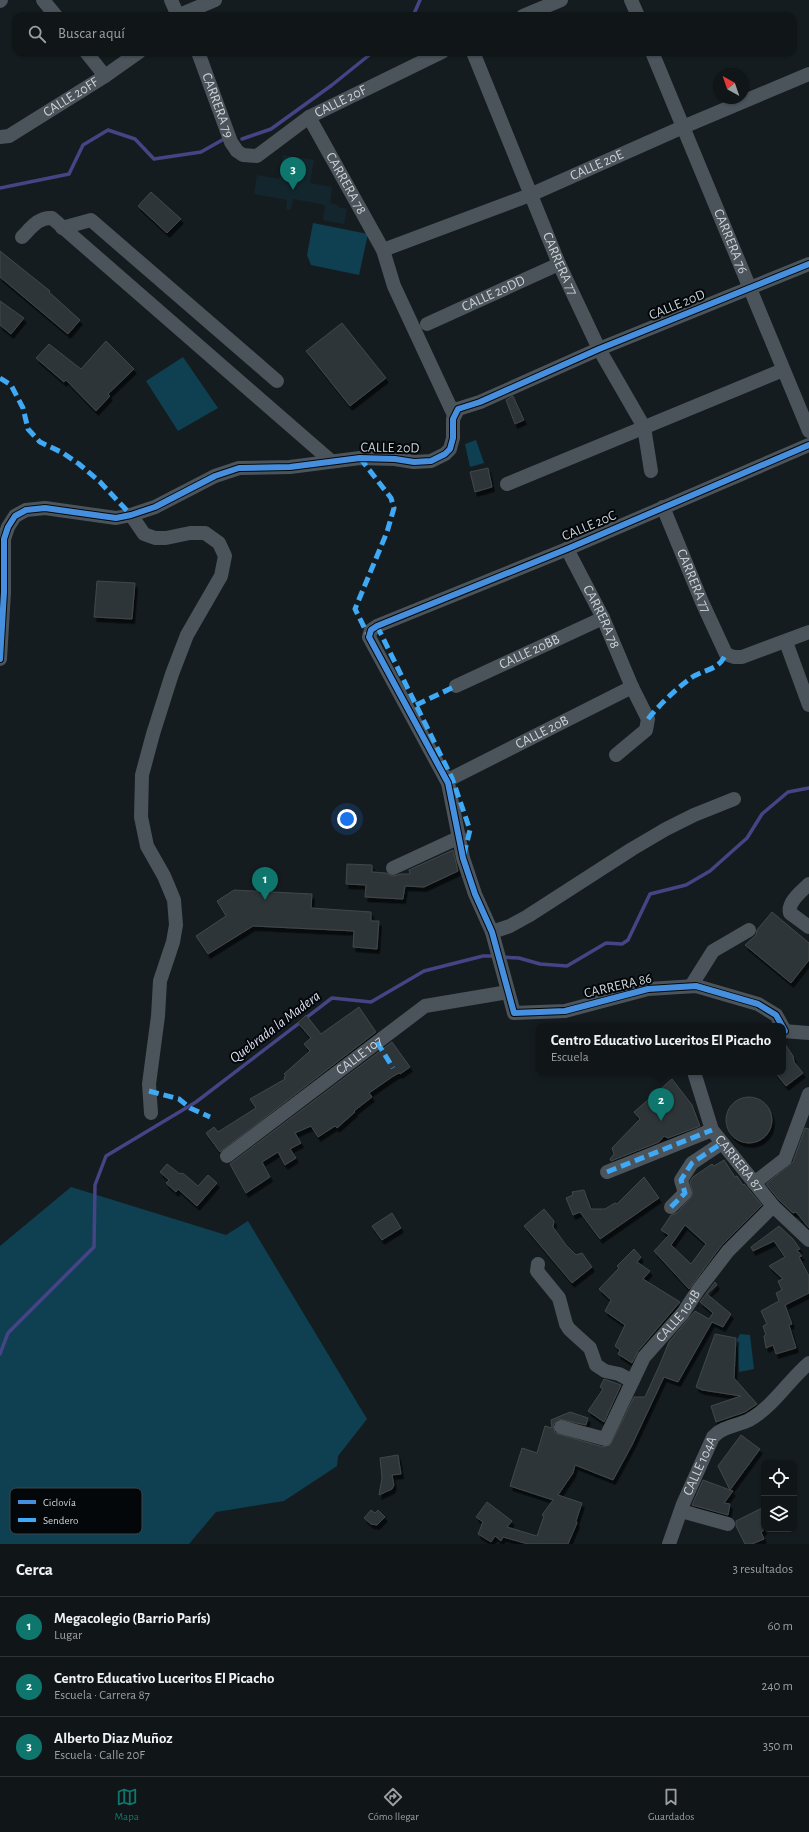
<!DOCTYPE html>
<html lang="es">
<meta charset="utf-8">
<style>
:root{--surface:#101517;--page:#191e20;--text:#f1f3f6;--muted:#9c9fa1;--line:#303436;--accent:#0f766e}
body{margin:0;font-family:"Alegreya Sans",sans-serif;background:var(--page);color:var(--text)}
.controls{position:absolute;right:12px;bottom:12px;display:grid;overflow:hidden;border-radius:8px;box-shadow:0 1px 3px #0004}
.controls button{width:36px;height:36px;display:grid;place-items:center;padding:0;border:0;border-bottom:1px solid var(--line);background:var(--surface);color:var(--text);font:20px sans-serif}
.compass{position:absolute;left:713px;top:68px;width:36px;height:36px;border-radius:50%;background:var(--surface);box-shadow:0 1px 3px #0004;rotate:320deg}
.you{position:absolute;left:347px;top:819px;width:14px;height:14px;margin:-10px;border:3px solid #fff;border-radius:50%;background:#1a73e8;box-shadow:0 0 0 6px #1a73e833}
.badge{display:grid;place-items:center;width:26px;height:26px;border-radius:50%;background:var(--accent);color:#fff;font-size:13px;font-weight:700}
.pin{position:absolute;translate:-50% -33px;filter:drop-shadow(0 1px 2px #0008)}
.pin::after{content:'';position:absolute;top:21px;width:14px;height:12px;background:inherit;clip-path:polygon(0 0,100% 0,50% 100%)}
.popup{position:absolute;left:536px;top:1023px;width:250px;height:52px;box-sizing:border-box;display:grid;place-content:center;border-radius:8px;background:var(--surface);filter:drop-shadow(0 1px 3px #0005);font-size:13px;white-space:nowrap;color:var(--muted)}
.popup b{font-size:15px;color:var(--text)}
.popup::after{content:'';position:absolute;left:50%;top:100%;margin-left:-8px;border:8px solid transparent;border-top-color:var(--surface)}
.list{margin:0;padding:0;list-style:none}
h2{display:flex;justify-content:space-between;align-items:center;height:52px;margin:0;padding:0 16px;font-size:17px}
h2 small{font-size:13px;font-weight:400;color:var(--muted)}
.list li{display:grid;grid-template-columns:26px 1fr auto;gap:12px;align-items:center;box-sizing:border-box;height:60px;padding:0 16px;border-top:1px solid var(--line)}
.list b{display:block;font-size:15px;white-space:nowrap}
.list p{margin:0;font-size:13px;white-space:nowrap;color:var(--muted)}
.list em{font-size:13px;font-style:normal;color:var(--muted)}
.icon{flex:none;width:22px;height:22px;fill:none;stroke:currentColor;stroke-width:2;stroke-linecap:round;stroke-linejoin:round}
.map{position:relative;flex:none;width:809px;height:1544px;overflow:hidden}
.search{position:absolute;background:var(--surface);box-shadow:0 1px 3px #0004;left:12px;right:12px;top:12px;height:44px;display:flex;align-items:center;gap:10px;box-sizing:border-box;padding:0 14px;border-radius:12px;color:var(--muted);font-size:15px}
.sheet{height:232px;background:var(--surface)}
nav{display:flex;justify-content:space-around;align-items:center;box-sizing:border-box;height:56px;border-top:1px solid var(--line);background:var(--surface);font-size:11px;color:var(--muted)}
nav a{display:grid;justify-items:center;gap:2px}
nav .on{color:var(--accent)}
.map>svg:first-child{display:block}
.built{fill:#14262d}
.green{fill:#0e4052}
.lines{fill:none;stroke-linecap:round;stroke-linejoin:round}
.stream{stroke:#454484;stroke-width:3.5}
.building{fill:#2f3638;stroke:#414749;fill-rule:evenodd;filter:url(#shadow)}
.minor{stroke:#4b535b;stroke-width:14}
.quiet{stroke:#3fa9f5;stroke-width:5;stroke-dasharray:10 5;stroke-linecap:butt}
.cycleway-casing{stroke:#030709;stroke-width:8}
.cycleway{stroke:#468fdf;stroke-width:6}
.labels{text-anchor:middle;dominant-baseline:central;stroke-width:4;stroke-linejoin:round;paint-order:stroke}
.street-label{font-size:14px;fill:#cbd3d7;stroke:#030709}
.water-label{font-size:15px;font-style:italic;fill:#d9dbf0;stroke:#030709}
.key{fill:#030709;stroke:#3f4447;stroke-width:1}
.key-label{font-size:11px;fill:#cbd3d7}
</style>
<div class="map">
<svg width="809" height="1544" viewBox="0 0 809 1544">
<defs>
<filter id="shadow"><feDropShadow dx="2.5" dy="4.5" stdDeviation="0" flood-color="#0009"/></filter>
</defs>
<rect width="100%" height="100%" fill="#151c1f"/>
<!-- built -->
<path class="built" d="M283,155L314,160L310,183L332,187L330,203L338,205L337,207L347,209L344,224L323,220L325,206L321,204L293,199L291,210L286,209L287,200L254,194L257,175L279,179Z"/>
<!-- green -->
<path class="green" d="M313,223L368,234L359,275L311,265L307,255Z
M183,357L218,408L178,431L146,381Z
M476,440L484,463L470,467L465,444Z
M71,1187L226,1235L248,1221L367,1419L338,1456L337,1466L284,1501L216,1512L189,1544H0V1246Z
M740,1334L750,1335L754,1369L739,1372L737,1340Z"/>
<g class="lines">
<!-- stream -->
<path class="stream" d="M413,16L420,0
M242,139L271,129L332,85L373,52
M0,188L69,174L83,145L108,130L135,139L154,159L201,152L224,139
M501,957L519,958L540,964L567,966L606,943L622,944L628,940L650,894L686,885L710,871L747,838L762,814L788,792L809,788
M0,1354L8,1333L94,1247L95,1185L106,1156L196,1102L332,998L371,1002L424,971L483,956H495"/>
</g>
<!-- building -->
<path class="building" d="M151,192L181,219L167,233L138,206Z
M0,251L50,291L49,292L80,320L68,334L0,277Z
M0,301L24,318L11,334L0,325Z
M342,323L386,378L350,406L306,351Z
M106,341L134,369L108,394L110,396L96,411L66,380L64,382L36,358L49,344L81,369Z
M513,396L524,420L515,424L506,400Z
M488,468L492,487L475,492L470,472Z
M97,581L135,583L132,619L94,617Z
M453,850L458,871L424,887L405,886L403,899L365,897L366,885L346,884L347,864L372,865V872L386,873L393,876L401,874H410L409,870Z
M234,890L312,894L311,908L371,912V921H379L377,949L353,947L354,931L253,926L208,954L196,936L226,916L217,901Z
M772,912L809,943V960L791,983L745,945L756,935L757,930Z
M359,1007L376,1032L220,1152L206,1133L214,1127L218,1132L256,1108L250,1099L285,1079L284,1077L286,1076L284,1074L310,1051L304,1044L311,1038L298,1023L306,1015L321,1034Z
M783,1041L793,1056L794,1062L803,1073L786,1086L775,1072H783Z
M392,1042L410,1067L400,1074L399,1073L392,1077L369,1093L372,1097L354,1111L355,1112L337,1128L335,1126L318,1137L311,1126L295,1133L301,1143L290,1149L296,1158L285,1165L278,1152L262,1162L270,1177L246,1193L230,1164Z
M672,1079L692,1105L700,1126L668,1138L664,1136L659,1142L611,1161L610,1159L614,1154L612,1148L640,1119L634,1112Z
M726 1120a23 23 0 1 1 46 0a23 23 0 1 1-46 0Z
M805,1128L809,1129V1228L796,1212L793,1213L779,1200L766,1184L793,1162Z
M724,1160L735,1177L737,1176L743,1185L744,1184L762,1205L721,1246L689,1289L654,1251L669,1235L661,1230L671,1215L677,1213L693,1195L690,1181L693,1177L712,1164L714,1166ZM685,1225L706,1244L691,1264L671,1245Z
M167,1164L180,1174L181,1173L184,1174L198,1186L208,1175L217,1183L197,1206L178,1189L176,1192L166,1183L169,1180L160,1172Z
M644,1177L659,1198L600,1239L580,1212L573,1215L566,1198L573,1195L572,1192L584,1190L591,1209H605L615,1203L617,1204Z
M544,1209L554,1221L553,1227L566,1245L576,1255L582,1253L592,1267L572,1283L524,1226Z
M392,1213L401,1228L382,1240L372,1226Z
M779,1226L793,1239L800,1249L797,1250L802,1256L799,1257L809,1276V1293L785,1305L792,1324L789,1325L796,1348L776,1354L773,1345L766,1348L764,1336L766,1335L763,1326L767,1324L761,1311L779,1301L776,1293L782,1290L778,1281L783,1279L769,1266L785,1257L774,1241L753,1251L751,1247Z
M634,1249L641,1257L637,1262L650,1271L643,1279L680,1302L638,1351L632,1363L618,1354L620,1350L615,1346L625,1325L605,1311L611,1300L599,1289L619,1268L617,1266Z
M715,1282L717,1285L707,1294L731,1314L723,1327L712,1322L678,1382L664,1377L632,1445L613,1480L575,1465L573,1473L558,1495L582,1503L576,1521L577,1523L568,1544H528L503,1537L501,1541L495,1536L491,1542L478,1534L483,1522L476,1517L487,1502L512,1521L507,1527L537,1536L544,1516L542,1515L553,1500L510,1486L522,1448L537,1453L545,1426L552,1428L551,1420L570,1412L588,1418L586,1425L558,1419L553,1425L555,1433L603,1447L610,1445L634,1397H645L660,1364L669,1342L695,1311L709,1319L713,1313L700,1302Z
M715,1334L736,1338L734,1378L757,1404L745,1412L716,1422L711,1406L741,1396L702,1390L696,1387Z
M604,1379L621,1385L604,1422L588,1411L603,1389L600,1387Z
M741,1435L760,1449L730,1490L733,1491L724,1503L730,1504L728,1515L692,1505L703,1480L730,1490L718,1466Z
M398,1455L401,1474L392,1475L394,1485L392,1489L379,1495L382,1478L380,1458Z
M764,1507V1530L761,1532L764,1539L752,1544H745L736,1526V1521Z
M371,1510L375,1513L378,1510L385,1517L377,1525L371,1524L364,1518Z"/>
<g class="lines">
<!-- minor -->
<g class="minor">
<path d="M43,0L56,16"/>
<path d="M171,0L178,16"/>
<path d="M631,0L638,16"/>
<path d="M0,1L1,0"/>
<path d="M177,16L215,0"/>
<path d="M523,16L561,0"/>
<path d="M86,52L105,76"/>
<path id="s1" d="M198,52L231,142L237,151L243,155L257,156L309,117L442,52"/>
<path id="s2" d="M473,52L559,264L599,349L644,427L651,471"/>
<path id="s3" d="M652,52L809,431"/>
<path id="s4" d="M309,117L383,250L394,286L454,415"/>
<path id="s5" d="M0,137L9,136L105,76L139,52"/>
<path d="M62,228L91,220L277,381"/>
<path d="M22,237C31,228 38,217 52,218L331,461"/>
<path id="s6" d="M383,250L530,195L683,127L809,74"/>
<path id="s7" d="M427,324L559,264"/>
<path d="M507,484L783,370"/>
<path id="s8" d="M663,507L702,602L726,654L734,657H742L809,632"/>
<path d="M131,515L144,534L155,538H166L190,533H205L219,543L225,556L221,576L187,635L172,674L153,734L142,775L141,817L147,846L164,876L174,900L176,925L173,942L160,981L158,1016L149,1084L151,1113"/>
<path id="s9" d="M567,549L603,618L632,687L648,719L646,730L616,755"/>
<path d="M786,642L809,705"/>
<path d="M0,659L4,592V539L8,527L15,516L26,510L45,508L116,518L131,515L155,507L215,476L239,468L290,467L360,458L395,459L414,462L431,461L445,454L450,449L453,438V419L458,409L480,402L599,349L809,264"/>
<path id="s10" d="M456,686L603,618"/>
<path id="s11" d="M452,778L632,687"/>
<path d="M393,868L460,837"/>
<path d="M809,884C802,891 787,902 790,913L809,927"/>
<path d="M492,932L510,926L528,916L632,849L666,829L694,815L734,799"/>
<path d="M691,986L713,951L749,930"/>
<path d="M783,1031L809,1033"/>
<path d="M785,1031L776,1015L758,1004L696,986L648,989L565,1011L514,1013L492,932L475,894L463,858L448,783L369,637L371,630L377,626L567,549L809,445"/>
<path id="s12" d="M694,1072L712,1130L773,1206L809,1240"/>
<path id="s13" d="M227,1156L425,1006L508,992"/>
<path d="M607,1172L712,1130"/>
<path d="M754,1183L785,1159L809,1094"/>
<path d="M671,1207L685,1193L681,1180L692,1163L722,1143"/>
<path d="M538,1264L537,1271L559,1298L566,1324L569,1329L590,1348L596,1365L605,1371L619,1374L632,1381"/>
<path id="s14" d="M561,1427L605,1439L644,1357L683,1313L698,1290L728,1251L773,1206"/>
<path d="M681,1511L728,1524"/>
<path id="s15" d="M669,1544L683,1504L713,1437C723,1426 737,1426 749,1420C773,1407 788,1381 809,1363"/>
</g>
<!-- quiet -->
<path class="quiet" d="M0,378L11,385L23,408L28,429L40,442L63,453L79,464L100,482L131,515
M360,458L391,498L394,508L387,532L355,609L369,637
M377,626L452,778L470,830L464,854
M416,705L456,686
M648,719C659,705 680,685 694,676C709,668 718,670 726,654
M377,1042L393,1068
M149,1091L179,1099L190,1108L210,1117
M607,1172L712,1130
M671,1207L685,1193L681,1180L692,1163L722,1143"/>
<!-- cycleway casing -->
<g class="cycleway-casing">
<path id="cycleway" d="M0,659L4,592V539L8,527L15,516L26,510L45,508L116,518L131,515L155,507L215,476L239,468L290,467L360,458L395,459L414,462L431,461L445,454L450,449L453,438V419L458,409L480,402L599,349L809,264
M783,1031H785L776,1015L758,1004L696,986L648,989L565,1011L514,1013L492,932L475,894L463,858L448,783L369,637L371,630L377,626L567,549L809,445"/>
</g>
<!-- cycleway -->
<use href="#cycleway" class="cycleway"/>
</g>
<g class="labels">
<!-- street labels -->
<g class="street-label">
<text stroke="none"><textPath href="#s5" startOffset="82">CALLE 20FF</textPath></text>
<text stroke="none"><textPath href="#s1" startOffset="228">CALLE 20F</textPath></text>
<text stroke="none"><textPath href="#s1" startOffset="57">CARRERA 79</textPath></text>
<text stroke="none"><textPath href="#s6" startOffset="230">CALLE 20E</textPath></text>
<text stroke="none"><textPath href="#s4" startOffset="76">CARRERA 78</textPath></text>
<text stroke="none"><textPath href="#s3" startOffset="205">CARRERA 76</textPath></text>
<text stroke="none"><textPath href="#s2" startOffset="229">CARRERA 77</textPath></text>
<text stroke="none"><textPath href="#s7" startOffset="73">CALLE 20DD</textPath></text>
<text transform="translate(677 305) rotate(-22)">CALLE 20D</text>
<text transform="translate(390 448) rotate(1)">CALLE 20D</text>
<text transform="translate(589 526) rotate(-23)">CALLE 20C</text>
<text stroke="none"><textPath href="#s8" startOffset="80">CARRERA 77</textPath></text>
<text stroke="none"><textPath href="#s9" startOffset="76">CARRERA 78</textPath></text>
<text stroke="none"><textPath href="#s10" startOffset="81">CALLE 20BB</textPath></text>
<text stroke="none"><textPath href="#s11" startOffset="101">CALLE 20B</textPath></text>
<text transform="translate(618 986) rotate(-13)">CARRERA 86</text>
<text stroke="none"><textPath href="#s13" startOffset="166">CALLE 107</textPath></text>
<text stroke="none"><textPath href="#s12" startOffset="104">CARRERA 87</textPath></text>
<text stroke="none"><textPath href="#s14" startOffset="190">CALLE 104B</textPath></text>
<text stroke="none"><textPath href="#s15" startOffset="84">CALLE 104A</textPath></text>
</g>
<!-- water labels -->
<g class="water-label">
<text transform="translate(275 1027) rotate(-37)">Quebrada la Madera</text>
</g>
</g>
<!-- legend -->
<rect x="10" y="1488" width="132" height="46" rx="6" class="key"/>
<rect x="18" y="1500" width="18" height="4" fill="#468fdf"/>
<rect x="18" y="1518" width="18" height="4" fill="#3fa9f5"/>
<g class="key-label">
<text x="43" y="1506">Ciclovía</text>
<text x="43" y="1524">Sendero</text>
</g>
</svg>
<div class="controls">
<button><svg class="icon" aria-label="locate" viewBox="0 0 24 24"><circle cx="12" cy="12" r="6"/><path d="M12 2v4M12 18v4M2 12h4M18 12h4"/></svg></button>
<button><svg class="icon" aria-label="layers" viewBox="0 0 24 24"><path d="M12 4l9 5-9 5-9-5zM3 14l9 5 9-5"/></svg></button>
</div>
<svg class="compass" viewBox="-18 -18 36 36"><path d="M0-13l5 13h-10z" fill="#e53935"/><path d="M0 13l5-13h-10z" fill="#9c9fa1"/></svg>
<div class="you"></div>
<div class="pin badge" style="left:265px;top:900px">1</div>
<div class="pin badge" style="left:661px;top:1121px">2</div>
<div class="popup"><b>Centro Educativo Luceritos El Picacho</b>Escuela</div>
<div class="pin badge" style="left:293px;top:190px">3</div>
<div class="search"><svg class="icon" aria-label="search" viewBox="0 0 24 24"><circle cx="10" cy="10" r="6"/><path d="M15 15l6 6"/></svg>Buscar aquí</div>
</div>
<section class="sheet">
<h2>Cerca<small>3 resultados</small></h2>
<ul class="list">
<li><span class="badge">1</span><div><b>Megacolegio (Barrio París)</b><p>Lugar</p></div><em>60 m</em></li>
<li><span class="badge">2</span><div><b>Centro Educativo Luceritos El Picacho</b><p>Escuela · Carrera 87</p></div><em>240 m</em></li>
<li><span class="badge">3</span><div><b>Alberto Diaz Muñoz</b><p>Escuela · Calle 20F</p></div><em>350 m</em></li>
</ul>
</section>
<nav>
<a class="on"><svg class="icon" aria-label="map" viewBox="0 0 24 24"><path d="M3 6l6-2 6 2 6-2v14l-6 2-6-2-6 2zM9 4v14M15 6v14"/></svg>Mapa</a>
<a><svg class="icon" aria-label="directions" viewBox="0 0 24 24"><path d="M12 3l9 9-9 9-9-9zM9 14v-3h6M13 9l2 2-2 2"/></svg>Cómo llegar</a>
<a><svg class="icon" aria-label="saved" viewBox="0 0 24 24"><path d="M7 4h10v16l-5-4-5 4z"/></svg>Guardados</a>
</nav>
